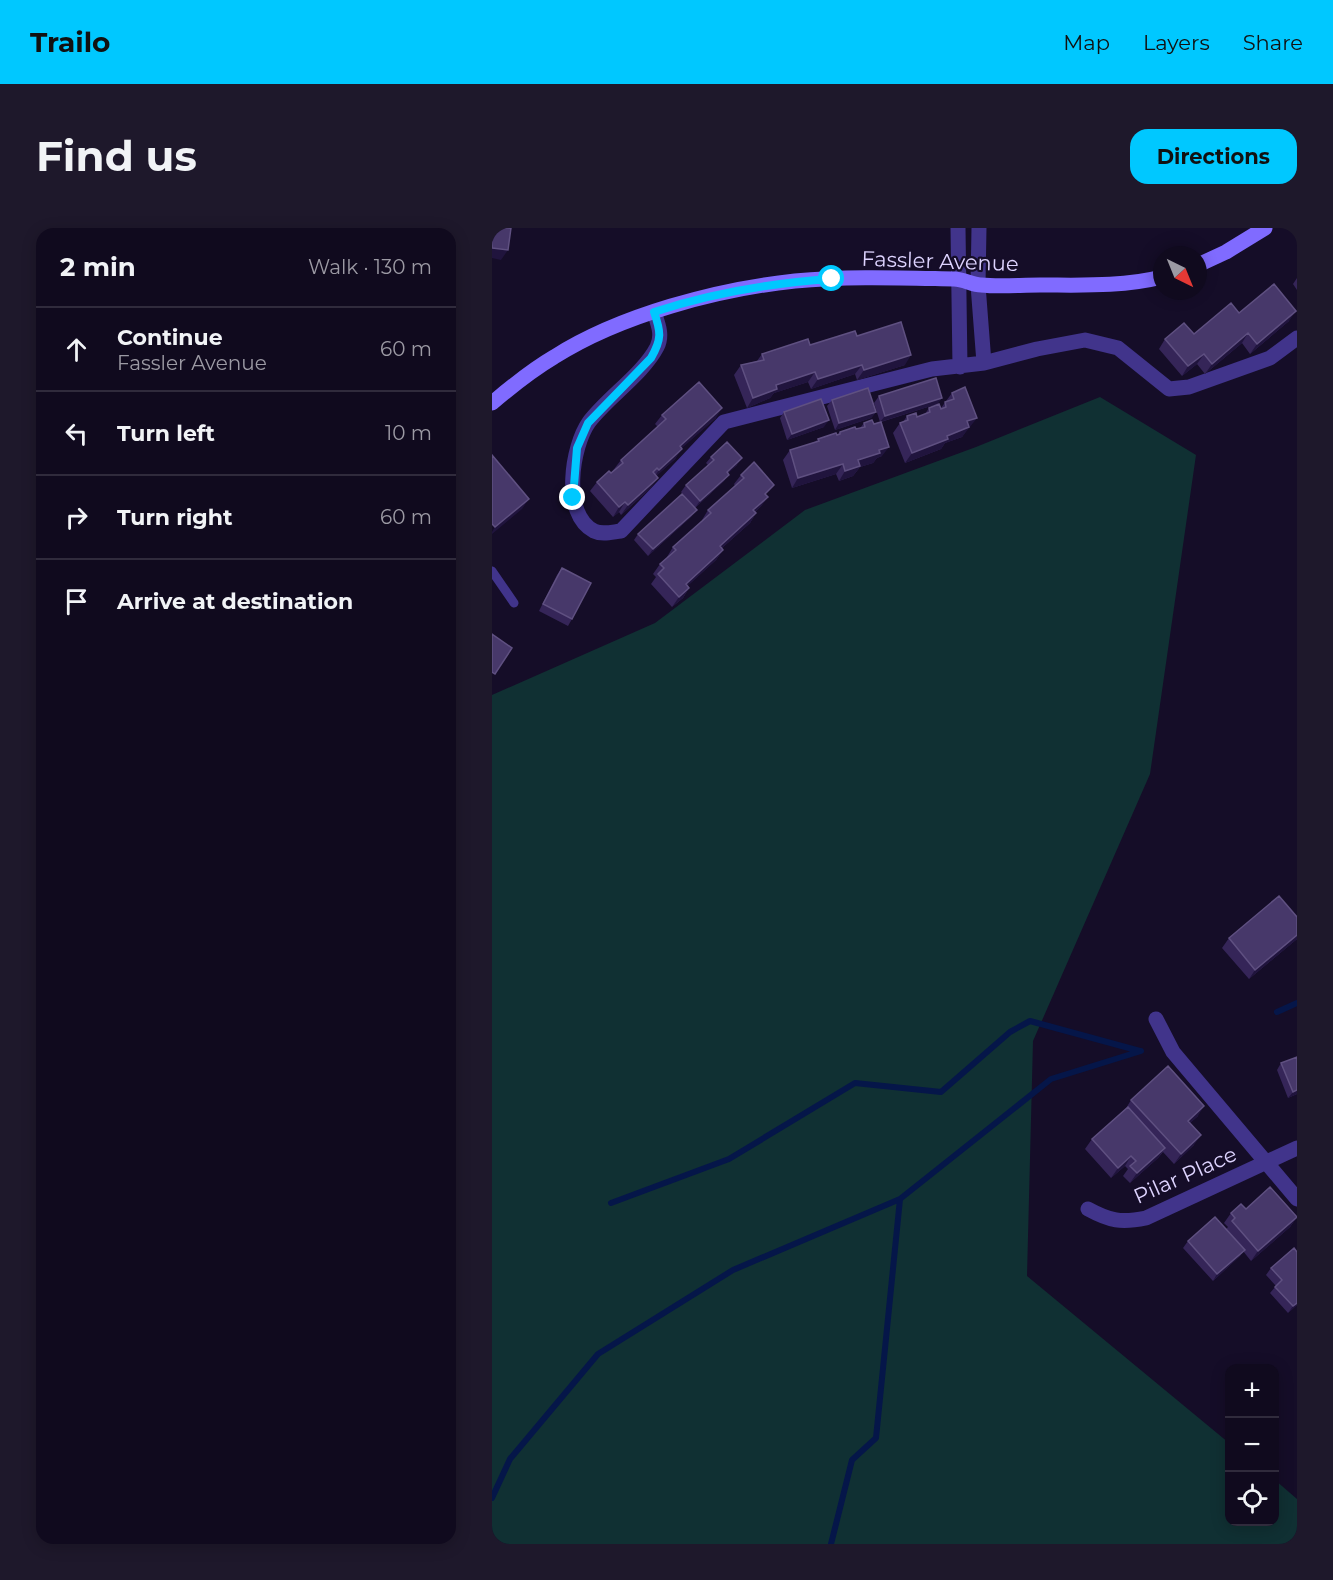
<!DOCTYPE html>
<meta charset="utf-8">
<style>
:root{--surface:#100a1e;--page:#1e182b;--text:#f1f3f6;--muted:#9c9aa4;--line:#302b3c;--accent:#00c8ff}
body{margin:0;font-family:Montserrat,sans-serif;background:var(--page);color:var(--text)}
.controls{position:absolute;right:18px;bottom:18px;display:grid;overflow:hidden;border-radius:12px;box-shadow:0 3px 15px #0003}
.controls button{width:54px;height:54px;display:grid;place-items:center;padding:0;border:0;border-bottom:2px solid var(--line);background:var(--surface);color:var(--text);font:30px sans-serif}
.compass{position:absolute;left:661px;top:18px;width:54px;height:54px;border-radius:50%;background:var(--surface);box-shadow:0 3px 15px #0003;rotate:137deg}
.stop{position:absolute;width:18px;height:18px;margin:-14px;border:4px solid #00c8ff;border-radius:50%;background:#fff}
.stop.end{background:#00c8ff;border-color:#fff;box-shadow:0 2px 6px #0008}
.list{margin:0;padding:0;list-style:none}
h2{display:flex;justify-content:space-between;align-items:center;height:78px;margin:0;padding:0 24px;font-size:26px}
h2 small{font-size:20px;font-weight:400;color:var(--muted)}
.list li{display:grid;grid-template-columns:39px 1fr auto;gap:18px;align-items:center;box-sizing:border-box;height:84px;padding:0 24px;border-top:2px solid var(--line)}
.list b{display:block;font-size:22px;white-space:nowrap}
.list p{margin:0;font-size:20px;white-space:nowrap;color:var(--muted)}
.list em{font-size:20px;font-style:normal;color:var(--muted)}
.icon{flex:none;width:33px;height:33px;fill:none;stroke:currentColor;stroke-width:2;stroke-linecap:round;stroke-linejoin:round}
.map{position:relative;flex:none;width:805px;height:1316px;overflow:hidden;border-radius:18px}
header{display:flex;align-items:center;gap:36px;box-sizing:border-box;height:84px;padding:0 30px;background:var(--accent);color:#111}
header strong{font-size:28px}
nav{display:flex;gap:33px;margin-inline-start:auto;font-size:21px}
.intro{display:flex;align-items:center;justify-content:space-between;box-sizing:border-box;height:144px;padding:0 36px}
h1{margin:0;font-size:42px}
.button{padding:15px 27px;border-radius:18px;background:var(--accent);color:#111;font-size:21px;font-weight:700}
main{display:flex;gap:36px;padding:0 36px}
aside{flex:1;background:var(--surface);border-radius:18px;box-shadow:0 3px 15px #0003}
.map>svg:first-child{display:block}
.green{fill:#103033}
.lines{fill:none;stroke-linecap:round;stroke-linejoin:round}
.stream{stroke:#051649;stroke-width:6}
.lane{stroke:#41348b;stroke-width:9}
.street{stroke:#41348b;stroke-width:15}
.secondary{stroke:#806bff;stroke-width:15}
.wall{fill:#352558}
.shaded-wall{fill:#20143d}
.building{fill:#47386a;stroke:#5f5081;stroke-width:1.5}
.route{stroke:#00c8ff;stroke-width:8}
.labels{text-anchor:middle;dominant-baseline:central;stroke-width:4.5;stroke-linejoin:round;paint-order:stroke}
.street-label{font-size:21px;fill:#ded4ff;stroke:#150d28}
</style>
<header>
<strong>Trailo</strong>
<nav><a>Map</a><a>Layers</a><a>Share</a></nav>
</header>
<div class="intro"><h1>Find us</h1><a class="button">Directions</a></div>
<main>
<aside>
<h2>2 min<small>Walk · 130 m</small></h2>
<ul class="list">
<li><svg class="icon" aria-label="ahead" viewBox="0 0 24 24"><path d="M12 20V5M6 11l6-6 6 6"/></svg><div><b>Continue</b><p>Fassler Avenue</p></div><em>60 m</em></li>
<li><svg class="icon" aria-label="left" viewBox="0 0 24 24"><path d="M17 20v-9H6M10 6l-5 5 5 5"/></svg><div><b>Turn left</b></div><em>10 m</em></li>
<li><svg class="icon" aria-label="right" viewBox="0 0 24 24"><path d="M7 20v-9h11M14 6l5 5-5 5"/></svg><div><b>Turn right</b></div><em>60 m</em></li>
<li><svg class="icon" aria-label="arrive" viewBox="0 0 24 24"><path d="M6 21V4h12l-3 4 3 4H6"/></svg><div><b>Arrive at destination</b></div></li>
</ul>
</aside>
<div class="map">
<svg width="805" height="1316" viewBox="0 0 805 1316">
<rect width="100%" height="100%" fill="#150d28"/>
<!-- green -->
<path class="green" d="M608,169L704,227L658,546L541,813L535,1048L737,1215L738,1294H782L783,1252L805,1271V1316H0V467L163,395L313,282L484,219Z"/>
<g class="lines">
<!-- stream -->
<path class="stream" d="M785,784L805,775
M119,975L237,931L363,855L449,864L518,804L538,793L648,823
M0,1270L18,1231L106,1126L241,1042L408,971L559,851L649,823
M339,1316L360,1232L384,1210L408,971"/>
<!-- lane -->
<path class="lane" d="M0,343L22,375"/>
<!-- street -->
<path class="street" d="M466,0L468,139
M487,0L486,57L492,135
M162,84C166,96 171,107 165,119C151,146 116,169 97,194C80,218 69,286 102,303C110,307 120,304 129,303L232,194L440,141L492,135L545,121L593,112L626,120L677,161L697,159L778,130L805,110
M664,791L681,824L805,971
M596,981C618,993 629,995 654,990L805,920"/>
<!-- secondary -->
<path class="secondary" d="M706,37L734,24L773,0
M0,175C20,158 40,142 62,129C128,87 226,61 303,53C356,48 410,50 462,51C472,51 480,57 489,57C508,59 528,57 548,57C589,57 630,59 670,49"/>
</g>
<!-- wall -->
<path class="wall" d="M805,50V62L801,56Z
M747,85L797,93L758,126L750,115L713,146L705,136L690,148L667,121L673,111L702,106Z
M365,108L413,137L365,152L363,146L319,161L316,154L282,165L278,170L255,180L242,147L249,137L265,133L270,126Z
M460,165L478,199L476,200L470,209L453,215L449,221L413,235L401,205L408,195L411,194L415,188L425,189L433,186L437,180H449Z
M387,168L450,170L445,176L389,194L390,228L385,230L381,235L368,239L361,248L347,253L344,246L300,260L291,232L298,222L323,214L326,211L345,207L348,204L368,200L372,195L382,196L388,194L382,175Z
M340,172L384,184L379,190L343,202L335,178Z
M292,184L332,199L295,212L288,190Z
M170,187L224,190L189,220L183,231L164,248L159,260L129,287L127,284L121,289L98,263L105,254L119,245L129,232L166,199L163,196Z
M219,229L245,237L236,245L232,253L203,280L189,264L194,257L216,237L214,235Z
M249,247L276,269L269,278L263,284L264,285L258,295L230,320L231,322L224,332L195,358L197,360L191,370L180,379L159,356L164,349L161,346L168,336L175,330V329L181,319L211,293L210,292L216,282L243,258L242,256Z
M200,288L156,328L142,312L146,306Z
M70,340L80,391L76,398L47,383L65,347Z
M805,689V711L757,751L730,720L737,710Z
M805,829V866L796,870L785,842L789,835Z
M639,872L706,888L698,895L702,917L682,936L671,924L666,930L638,955L631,948L636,941L633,938L619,950L593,921L600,911L633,882Z
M754,981L805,989L798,999L759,1033L751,1023L748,1028L721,1053L691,1020L696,1013L734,1001L736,999L732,995L739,985Z
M805,1024V1077L796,1085L778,1065L784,1058L774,1047L779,1040Z"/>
<!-- shaded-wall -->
<path class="shaded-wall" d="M0,20L16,22L9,32L0,30Z
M804,83L797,93L758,126L765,116Z
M756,105L750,115L713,146L720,136Z
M712,126L705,136L690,148L696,138Z
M419,127L413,137L365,152L372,142Z
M370,137L363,146L319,161L326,151Z
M323,144L316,154L282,165L278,170L255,180L261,170L284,157Z
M450,170L445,176L388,194L393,188Z
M230,180L224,190L181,228L188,218Z
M384,184L379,190L343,202L347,195Z
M485,190L470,209L453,215L449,221L413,235L420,225L455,208L475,193Z
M337,192L332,199L295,212L300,206Z
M397,219L390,228L385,230L381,235L368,239L361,248L347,253L353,243L366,232L387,222Z
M190,221L183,231L160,252L167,242Z
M250,230L245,237L230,251L235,244Z
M351,236L344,246L300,260L306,250Z
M237,247L232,253L203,280L208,273Z
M166,250L159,260L129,287L136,277Z
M276,269L269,278L254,292L261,282Z
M37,271L30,281L0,306V304L3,299Z
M133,274L127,284L121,289L127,279Z
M205,282L200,288L156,328L161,321Z
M264,285L258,295L221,328L228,318Z
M231,322L224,332L187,366L194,356Z
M197,360L191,370L180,379L187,369Z
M805,707V711L757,751L763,742Z
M805,862V866L796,870L801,864Z
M712,878L706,888L689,903L696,893Z
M709,907L702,917L682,936L689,926Z
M673,920L666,930L638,955L645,945Z
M639,928L633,938L619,950L626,940Z
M805,989L798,999L759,1033L766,1023Z
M753,1022L748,1028L721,1053L725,1046Z
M805,1075V1077L796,1085L801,1078Z"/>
<!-- building -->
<path class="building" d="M0,0H19L16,22L0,20Z
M782,56L804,83L765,116L756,105L720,136L712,126L696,138L673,111L692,95L702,106L739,75L747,85Z
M409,94L419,127L372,142L370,137L326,151L323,144L284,157L285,161L261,170L249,137L272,132L270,126L316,111L318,117L363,103L365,108Z
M444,150L450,170L393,188L387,168Z
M207,154L230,180L188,218L190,221L167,242L165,240L161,244L166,250L136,277L133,274L127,279L105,254L117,243L119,245L131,235L129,232L174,191L170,187Z
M473,159L485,190L475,193L477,199L455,208L456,211L420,225L408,195L416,192L415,188L424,185L425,189L438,184L437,180L447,176L449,181L454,179L453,174L462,171L460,165Z
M376,160L384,184L347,195L340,172Z
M329,171L337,192L300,206L292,184Z
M380,192L382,196L389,194L397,219L387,222L388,225L366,232L368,238L353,243L351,236L306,250L298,222L327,213L326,211L344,205L345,207L348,206V204L363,199L364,201L373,199L372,195Z
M235,214L250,230L235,244L237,247L208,273L194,257L222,232L219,229Z
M0,227L37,271L3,299L0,296Z
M262,234L282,257L273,266L276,269L261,282L264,285L228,318L231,322L194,356L197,360L187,369L166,346L172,340L168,336L184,322L181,319L219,285L216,282L252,250L249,247Z
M190,266L205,282L161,321L146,306Z
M70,340L99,355L80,391L51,376Z
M0,406L20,420L3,446L0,444Z
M787,668L805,689V707L763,742L737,710Z
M805,829V862L801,864L789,835Z
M676,838L712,878L696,893L709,907L689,926L639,872Z
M636,879L673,920L645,945L638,938L644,933L639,928L626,940L600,911Z
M778,959L805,989L766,1023L740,993L743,990L739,985L749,976L754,981Z
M723,989L753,1022L725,1046L696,1013Z
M802,1020L805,1024V1075L801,1078L783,1059L790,1052L779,1040Z"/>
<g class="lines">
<!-- route -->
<path class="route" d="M81,270L85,220L96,195L159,130C170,111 169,104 162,84C220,65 279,55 340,51"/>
</g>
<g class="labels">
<!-- street labels -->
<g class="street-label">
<text transform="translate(448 33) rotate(2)">Fassler Avenue</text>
<text transform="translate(693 947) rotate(-24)">Pilar Place</text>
</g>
</g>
</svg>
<div class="controls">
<button>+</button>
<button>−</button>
<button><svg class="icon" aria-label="locate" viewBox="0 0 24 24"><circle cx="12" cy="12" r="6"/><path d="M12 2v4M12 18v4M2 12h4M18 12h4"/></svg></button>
</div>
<svg class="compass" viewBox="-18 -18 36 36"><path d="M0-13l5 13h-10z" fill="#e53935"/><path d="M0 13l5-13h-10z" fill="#9c9aa4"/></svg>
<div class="stop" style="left:340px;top:51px"></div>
<div class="stop end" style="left:81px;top:270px"></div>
</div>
</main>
